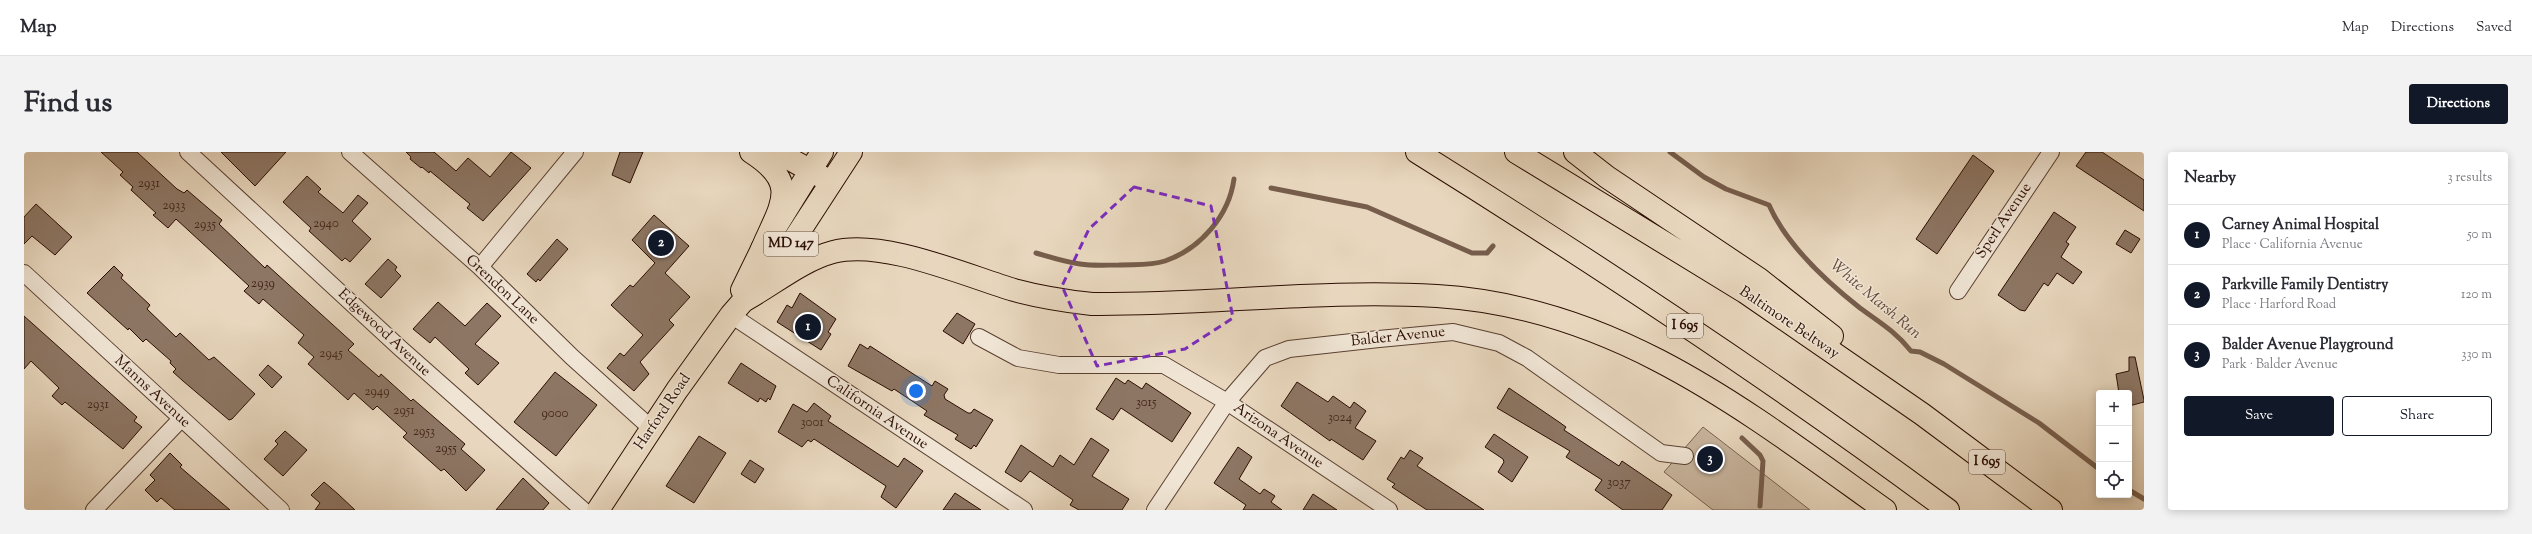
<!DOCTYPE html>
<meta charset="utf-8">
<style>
:root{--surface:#fff;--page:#f2f2f3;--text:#2b2b33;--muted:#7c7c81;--line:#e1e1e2;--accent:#111827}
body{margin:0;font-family:"Sorts Mill Goudy",serif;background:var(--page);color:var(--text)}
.controls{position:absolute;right:12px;bottom:12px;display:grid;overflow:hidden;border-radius:4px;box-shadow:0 2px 10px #0003}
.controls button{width:36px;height:36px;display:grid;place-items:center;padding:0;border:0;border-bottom:1px solid var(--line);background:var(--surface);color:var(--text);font:20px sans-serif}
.you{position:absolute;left:892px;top:239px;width:14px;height:14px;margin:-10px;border:3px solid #fff;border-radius:50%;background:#1a73e8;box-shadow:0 0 0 6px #1a73e833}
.badge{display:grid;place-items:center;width:26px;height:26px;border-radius:50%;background:var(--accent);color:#fff;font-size:13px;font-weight:700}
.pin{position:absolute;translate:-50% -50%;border:2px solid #fff;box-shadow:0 1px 4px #0006}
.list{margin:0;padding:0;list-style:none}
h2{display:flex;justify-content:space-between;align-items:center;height:52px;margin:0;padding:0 16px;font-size:17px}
h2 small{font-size:13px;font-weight:400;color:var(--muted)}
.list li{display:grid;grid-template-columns:26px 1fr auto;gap:12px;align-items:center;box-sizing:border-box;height:60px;padding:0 16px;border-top:1px solid var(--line)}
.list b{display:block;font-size:15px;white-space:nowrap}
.list p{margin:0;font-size:13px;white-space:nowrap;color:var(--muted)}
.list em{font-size:13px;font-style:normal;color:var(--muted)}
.actions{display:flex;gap:8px;padding:12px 16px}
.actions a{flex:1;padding:9px 0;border:1px solid var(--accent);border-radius:4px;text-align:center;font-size:14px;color:var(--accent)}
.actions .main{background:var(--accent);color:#fff}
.icon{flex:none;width:22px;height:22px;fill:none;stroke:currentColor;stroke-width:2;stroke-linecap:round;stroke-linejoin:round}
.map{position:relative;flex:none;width:2120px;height:358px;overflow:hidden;border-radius:4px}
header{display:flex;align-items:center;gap:24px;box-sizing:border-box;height:56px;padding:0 20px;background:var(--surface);border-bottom:1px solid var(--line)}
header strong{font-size:19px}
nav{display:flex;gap:22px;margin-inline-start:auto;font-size:14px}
.intro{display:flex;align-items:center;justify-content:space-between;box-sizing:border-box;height:96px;padding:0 24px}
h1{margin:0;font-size:28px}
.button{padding:10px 18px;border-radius:4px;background:var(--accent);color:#fff;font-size:14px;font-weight:700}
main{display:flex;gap:24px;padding:0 24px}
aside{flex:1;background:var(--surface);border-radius:4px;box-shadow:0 2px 10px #0003}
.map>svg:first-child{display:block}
.green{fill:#c8b59e;stroke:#7a6150}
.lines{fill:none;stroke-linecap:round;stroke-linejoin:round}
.stream{stroke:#765d4c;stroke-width:5}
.building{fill:#8d7664;stroke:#2b0d02}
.minor-casing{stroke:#5a4031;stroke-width:18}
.primary-casing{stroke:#2b0d02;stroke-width:24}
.motorway-casing{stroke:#2b0d02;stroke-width:24}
.minor{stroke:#f0e5d5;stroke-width:16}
.primary{stroke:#e8d7be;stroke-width:22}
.motorway{stroke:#e8d7be;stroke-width:22}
.marked{fill:none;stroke:#7b2cbf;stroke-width:3;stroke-dasharray:8 5;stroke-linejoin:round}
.labels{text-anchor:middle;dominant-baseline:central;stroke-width:3;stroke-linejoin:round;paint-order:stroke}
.number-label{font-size:13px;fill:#44271a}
.shield{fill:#f0e5d5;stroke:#664e41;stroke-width:1}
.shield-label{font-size:14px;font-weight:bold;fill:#2b0d02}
.street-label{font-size:15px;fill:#2b0d02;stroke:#f0e5d5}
.water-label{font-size:16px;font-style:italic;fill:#63493a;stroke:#f0e5d5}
</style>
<header>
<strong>Map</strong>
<nav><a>Map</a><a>Directions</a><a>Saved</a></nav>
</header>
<div class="intro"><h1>Find us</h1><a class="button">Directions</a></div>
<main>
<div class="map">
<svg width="2120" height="358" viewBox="0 0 2120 358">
<rect width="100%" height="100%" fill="#e8d7be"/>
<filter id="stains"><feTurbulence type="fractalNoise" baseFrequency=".005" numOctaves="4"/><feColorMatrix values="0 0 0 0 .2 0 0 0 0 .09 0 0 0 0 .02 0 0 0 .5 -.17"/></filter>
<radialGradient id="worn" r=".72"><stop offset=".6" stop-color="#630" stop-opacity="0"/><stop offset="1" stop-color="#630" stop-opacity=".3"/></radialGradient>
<!-- green -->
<path class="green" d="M1679,275L1786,358H1689L1640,320Z"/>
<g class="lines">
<!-- stream -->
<path class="stream" d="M1646,0L1680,25L1702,37L1745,53C1762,92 1803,130 1836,156C1855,170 1871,179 1887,199L1896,200L1920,212L2015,271L2075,317
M1247,36L1343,55L1448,101H1463L1469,94
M1012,101C1026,105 1041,110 1056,112C1069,114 1082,113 1095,113C1110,112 1126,114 1141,109C1176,97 1205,64 1210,27
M1718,286L1736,303L1739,309L1736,354
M2105,338L2120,347"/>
</g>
<!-- building -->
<path class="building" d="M77,0H113L153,37L160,41L163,38L198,68L195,72L241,116L243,113L330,192L324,198L355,225L357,222L387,249L389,247L441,292L437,297L461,318L442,339L420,317L417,319L379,285L383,281L353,254L349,258L330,241L324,248L284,212L290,205L274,191L280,183L239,147L235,152L220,139L225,134L152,67L144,76L129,63L132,61L107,38L109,35L96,23L99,20Z
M197,0H262L231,34Z
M382,0H410L432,19L444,6L466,25L487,0L507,16L459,69L443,56L446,52L406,19L405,21L398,15L397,16L386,7L387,5Z
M596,0H619L606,31L588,23Z
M2062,0H2078L2120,28V59L2052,14Z
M1949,3L1970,19L1913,102L1892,87Z
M283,24L297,37L294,40L319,61L334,43L344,51L328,69L347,87L326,110L321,106L318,109L285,79L287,76L259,50Z
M12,52L48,85L31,103L8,84L0,92V65Z
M2030,60L2052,75L2042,90L2045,92L2037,105L2058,120L2049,132L2033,121L2024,134L2020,131L2001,159L1996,158L1974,143Z
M630,63L665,94L641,121L666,145L645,168L650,173L616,210L625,222L610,239L583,216L596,201L600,204L619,183L587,153L606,133L609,135L631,111L608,88Z
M2101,78L2116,87L2107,101L2092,92Z
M533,87L544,97L516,129L514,127L512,130L503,122Z
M364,107L373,115L371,118L377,124L357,146L341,132Z
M90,114L99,123L97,126L126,153L123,157L152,185L156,181L185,208L190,205L231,242L208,267L205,268L159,229L149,220L152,217L146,211L147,209L122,187L119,190L105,176L104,178L63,141Z
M776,141L812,167L804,180L807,182L797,198L753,170L763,153L768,156Z
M414,150L441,174L463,151L477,164L451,192L475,211L454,233L441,221L445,217L411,185L406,191L389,177Z
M933,161L951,172L939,192L919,179Z
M0,164L113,265L110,269L118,275L99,297L41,250L38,253L28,244L35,236L7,209L0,217Z
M836,192L844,197L846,194L908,234L911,229L924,237L920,243L921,247L944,261H947L950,257L969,268L952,295L950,293L947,297L931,287L934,283L900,263L903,259L870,237L868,239L824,214Z
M2105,205H2111L2120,248V250L2105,254V241H2095L2092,222L2105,219Z
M717,211L752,234L746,248L744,246L742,250L736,246L734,250L704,231Z
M244,213L258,225L248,236L235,223Z
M531,220L573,253L532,304L490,270Z
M1092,226L1101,232L1104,228L1118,237L1122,231L1167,261L1148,290L1097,256L1089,268L1072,257Z
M1273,230L1304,250L1309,244L1326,256L1330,250L1342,259L1331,276L1352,289L1339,308L1307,287L1306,289L1257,254Z
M1485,236L1535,270L1542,275L1540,278L1595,314L1598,309L1648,343L1638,358H1599L1571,338L1578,328L1542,305L1546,299L1473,256Z
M790,251L807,264L804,269L874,315L880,306L899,319L872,356L857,345L862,334L790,287L787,290L784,288L778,295L754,280L769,252L783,260Z
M261,279L283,298L259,324L240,307L254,292L251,289Z
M1470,282L1504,305L1488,330L1474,320L1480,310L1479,307L1461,295Z
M675,284L702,301L670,351L642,334Z
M1067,286L1085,298L1068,324L1105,347L1098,358H1055L1046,353L1049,348L1006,319L997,330L981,320L997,293L1029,315L1036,303L1050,313Z
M1214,295L1228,305L1215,327L1236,342L1240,337L1251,344L1247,350L1258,358H1219L1222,353L1190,331Z
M1386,298L1399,306L1393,314L1460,358H1403L1368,335L1371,332L1363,327L1377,305L1380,307Z
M146,301L158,313L156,315L206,358H151L137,346L133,350L121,338L131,328L126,323Z
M726,308L740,317L731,331L717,322Z
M499,326L525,351L519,358H472Z
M300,330L314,342L331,358H291L296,351L287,343Z
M931,341L957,358H919Z
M1289,342L1313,358H1279Z"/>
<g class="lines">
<!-- minor casing -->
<g class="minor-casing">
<path id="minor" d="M164,0L376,196L559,358
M326,0L456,115L548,205L628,277
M456,115L551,0
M0,121L257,358
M1934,139L2027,0
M707,163L1000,358
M955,185L994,206L1035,213H1140L1203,250L1365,358
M70,358L157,267
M1131,358L1203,250L1241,206L1265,197L1355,187L1429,180L1475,191L1503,206L1637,301L1661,304"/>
</g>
<!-- primary casing -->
<g class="primary-casing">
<path id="primary" d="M718,138L738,97L798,0
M574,358L653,238L707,163L762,100L827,0"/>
</g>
<!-- motorway casing -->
<g class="motorway-casing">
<path id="motorway" d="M727,0C777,32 757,52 738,97
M753,0L807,30
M1393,0C1574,113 1753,231 1924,358
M1492,0L1721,140L1898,262L2027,358
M1551,0L1583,25L1735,127L1808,184
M719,149C749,133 776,109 809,100C859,87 940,123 990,138C1016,145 1041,149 1068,152C1183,153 1298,137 1413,144C1592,155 1721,258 1861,358"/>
</g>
<!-- minor -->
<use href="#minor" class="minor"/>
<!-- primary -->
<use href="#primary" class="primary"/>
<!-- motorway -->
<use href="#motorway" class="motorway"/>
</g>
<!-- marked area -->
<path class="marked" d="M1110,35L1187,54L1209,166L1161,197L1073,214L1038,134L1065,77Z"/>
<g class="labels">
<!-- number labels -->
<g class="number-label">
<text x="125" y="32">2931</text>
<text x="150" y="54">2933</text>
<text x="302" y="72">2940</text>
<text x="181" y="73">2935</text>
<text x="239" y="132">2939</text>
<text x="307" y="202">2945</text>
<text x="353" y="240">2949</text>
<text x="1122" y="251">3015</text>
<text x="74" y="253">2931</text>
<text x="380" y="259">2951</text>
<text x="531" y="262">9000</text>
<text x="1316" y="266">3024</text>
<text x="788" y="271">3001</text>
<text x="400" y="280">2953</text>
<text x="422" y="297">2955</text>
<text x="1595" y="331">3037</text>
</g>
<!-- shield labels -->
<g class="shield">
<rect x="740" y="80" width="54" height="24" rx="3"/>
<rect x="1643" y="162" width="36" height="24" rx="3"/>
<rect x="1945" y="298" width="36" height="24" rx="3"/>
</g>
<g class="shield-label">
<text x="767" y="92">MD 147</text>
<text x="1661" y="174">I 695</text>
<text x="1963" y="310">I 695</text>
</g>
<!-- street labels -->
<g class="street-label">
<text transform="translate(1980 69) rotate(-56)">Sperl Avenue</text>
<text transform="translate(478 138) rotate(43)">Grendon Lane</text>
<text transform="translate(1765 171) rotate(34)">Baltimore Beltway</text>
<text transform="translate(360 181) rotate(43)">Edgewood Avenue</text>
<text transform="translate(1374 185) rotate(-6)">Balder Avenue</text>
<text transform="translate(128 240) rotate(43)">Manns Avenue</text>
<text transform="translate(639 260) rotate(-56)">Harford Road</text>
<text transform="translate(853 261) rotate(34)">California Avenue</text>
<text transform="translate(1254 284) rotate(34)">Arizona Avenue</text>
</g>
<!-- water labels -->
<g class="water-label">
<text transform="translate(1851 148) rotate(40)">White Marsh Run</text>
</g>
</g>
<rect width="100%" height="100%" filter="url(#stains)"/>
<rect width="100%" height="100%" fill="url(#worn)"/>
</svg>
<div class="controls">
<button>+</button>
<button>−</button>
<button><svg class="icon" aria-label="locate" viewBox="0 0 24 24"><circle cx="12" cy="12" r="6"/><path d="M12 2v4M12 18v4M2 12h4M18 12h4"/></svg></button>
</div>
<div class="you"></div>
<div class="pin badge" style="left:784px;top:175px">1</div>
<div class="pin badge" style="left:637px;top:91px">2</div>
<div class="pin badge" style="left:1686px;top:307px">3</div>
</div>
<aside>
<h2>Nearby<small>3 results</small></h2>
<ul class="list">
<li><span class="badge">1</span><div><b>Carney Animal Hospital</b><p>Place · California Avenue</p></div><em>50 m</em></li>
<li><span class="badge">2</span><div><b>Parkville Family Dentistry</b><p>Place · Harford Road</p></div><em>120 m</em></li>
<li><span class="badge">3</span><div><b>Balder Avenue Playground</b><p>Park · Balder Avenue</p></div><em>330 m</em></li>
</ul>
<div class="actions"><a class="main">Save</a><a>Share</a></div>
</aside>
</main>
